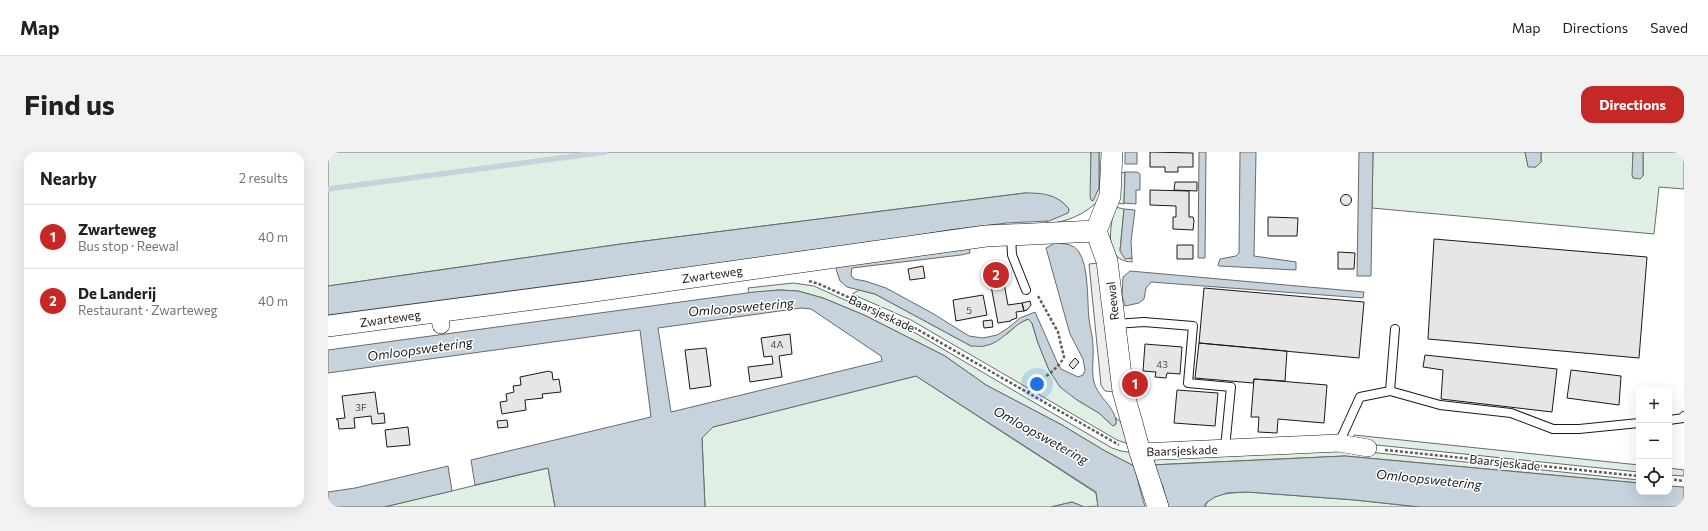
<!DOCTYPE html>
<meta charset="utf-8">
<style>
:root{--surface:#fff;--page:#f2f2f2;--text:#202124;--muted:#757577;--line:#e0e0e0;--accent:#c62828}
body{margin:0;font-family:Commissioner,sans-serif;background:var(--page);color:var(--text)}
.controls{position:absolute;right:12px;bottom:12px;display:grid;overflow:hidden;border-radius:8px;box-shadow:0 4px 16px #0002}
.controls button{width:36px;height:36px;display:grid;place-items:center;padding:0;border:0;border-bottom:1px solid var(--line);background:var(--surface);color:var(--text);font:20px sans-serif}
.you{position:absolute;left:709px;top:232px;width:14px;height:14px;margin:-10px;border:3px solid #fff;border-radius:50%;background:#1a73e8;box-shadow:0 0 0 6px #1a73e833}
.badge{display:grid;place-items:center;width:26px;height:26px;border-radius:50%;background:var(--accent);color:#fff;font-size:13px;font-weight:700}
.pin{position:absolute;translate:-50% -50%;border:2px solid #fff;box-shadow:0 1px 4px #0006}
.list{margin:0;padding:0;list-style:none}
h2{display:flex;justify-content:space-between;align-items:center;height:52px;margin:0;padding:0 16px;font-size:17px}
h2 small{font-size:13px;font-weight:400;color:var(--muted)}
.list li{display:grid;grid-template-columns:26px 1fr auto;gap:12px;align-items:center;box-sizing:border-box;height:64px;padding:0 16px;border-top:1px solid var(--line)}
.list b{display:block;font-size:15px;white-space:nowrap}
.list p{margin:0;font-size:13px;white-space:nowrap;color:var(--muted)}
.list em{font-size:13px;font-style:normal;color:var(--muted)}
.icon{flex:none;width:22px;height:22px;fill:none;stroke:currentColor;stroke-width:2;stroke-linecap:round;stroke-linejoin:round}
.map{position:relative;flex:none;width:1356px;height:355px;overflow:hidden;border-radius:12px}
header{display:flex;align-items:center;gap:24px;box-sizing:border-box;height:56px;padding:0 20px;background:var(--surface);border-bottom:1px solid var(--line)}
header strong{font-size:19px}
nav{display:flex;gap:22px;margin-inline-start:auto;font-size:14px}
.intro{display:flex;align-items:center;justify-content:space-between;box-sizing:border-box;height:96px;padding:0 24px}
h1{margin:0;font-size:28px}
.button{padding:10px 18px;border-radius:12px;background:var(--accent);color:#fff;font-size:14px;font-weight:700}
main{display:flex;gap:24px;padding:0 24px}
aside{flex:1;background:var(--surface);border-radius:12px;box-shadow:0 4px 16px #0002}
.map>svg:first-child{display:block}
.green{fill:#e0efe3;stroke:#6a6a6a}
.parking{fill:#ededed;stroke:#6a6a6a}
.water{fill:#c6d2dc;stroke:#6a6a6a;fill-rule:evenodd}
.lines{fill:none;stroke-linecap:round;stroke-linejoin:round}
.stream{stroke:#c6d2dc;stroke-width:5.5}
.building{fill:#e6e6e6;stroke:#1a1a1a}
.service-casing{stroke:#1a1a1a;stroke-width:10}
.minor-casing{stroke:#1a1a1a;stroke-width:18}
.tertiary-casing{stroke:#1a1a1a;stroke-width:22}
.path{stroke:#5f5f5f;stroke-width:2.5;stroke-dasharray:3 2;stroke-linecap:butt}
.service{stroke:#fff;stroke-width:8}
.minor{stroke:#fff;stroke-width:17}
.tertiary{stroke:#fff;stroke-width:21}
.labels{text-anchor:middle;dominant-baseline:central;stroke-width:3;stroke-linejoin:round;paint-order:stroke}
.number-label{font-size:10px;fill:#4d4d4d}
.street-label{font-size:12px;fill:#1a1a1a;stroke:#fff}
.water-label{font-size:13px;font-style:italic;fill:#1a1a1a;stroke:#fff}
</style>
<header>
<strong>Map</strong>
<nav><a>Map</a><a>Directions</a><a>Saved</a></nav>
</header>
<div class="intro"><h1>Find us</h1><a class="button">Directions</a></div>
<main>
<aside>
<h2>Nearby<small>2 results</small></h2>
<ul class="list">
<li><span class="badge">1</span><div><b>Zwarteweg</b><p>Bus stop · Reewal</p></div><em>40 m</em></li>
<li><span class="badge">2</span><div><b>De Landerij</b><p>Restaurant · Zwarteweg</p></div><em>40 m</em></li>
</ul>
</aside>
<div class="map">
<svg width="1356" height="355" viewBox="0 0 1356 355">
<rect width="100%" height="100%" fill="#fff"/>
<!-- green -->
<path class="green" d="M0,0H763V48L771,36V0H776L772,47C758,62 739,70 719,72V69L740,60L741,57C729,42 715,43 697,41L293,92L0,134Z
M1045,0H1197L1200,14L1208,15L1213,10V0H1305V26L1315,24V0H1356V37L1331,35L1326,82L1044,56Z
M797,20L796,52L789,51L791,22Z
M787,55L796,57L792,99L802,107L804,106V110C775,109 782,75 787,55Z
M465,131L486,134L579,176L784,296L793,299L806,301V314L777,299L734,273L658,233L617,204L536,163L495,146L470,139L451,138L421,141L420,136Z
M531,138L547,142L643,194L679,182L690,172L700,167L704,171L710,191L721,218L749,248L771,261L785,274L788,272V266L796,273L800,292L789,288L583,168L524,142Z
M588,224L768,341L770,354L756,355L744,350L723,355H377L374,286L385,275Z
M1026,283L1311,313V320L1029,291L1025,287Z
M1012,297L1311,328V331L1017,304L823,313L821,306Z
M220,316L227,355H56Z
M1341,316L1356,318V324L1341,323Z
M919,340L1027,348L1092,355H877C882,340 906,341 919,340Z"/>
<!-- parking -->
<path class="parking" d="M771,111L787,240L777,239L773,233L761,112Z"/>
<!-- water -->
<path class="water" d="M763,0H771V36L765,49L763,48L762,44Z
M797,0H809V12H797Z
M871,0H878L877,106H870Z
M912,0H928L926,104L968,110V118L891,114L890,113L892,107L908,104L911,101Z
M1031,0H1045L1043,124H1029Z
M1197,0H1213V10L1208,15H1200Z
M1305,0H1315V24L1312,27L1305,26L1304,23Z
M797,20H809L812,22V38H808V52L796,51Z
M697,41C715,41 729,42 741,57L740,61L721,69L679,71L621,78L538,92L0,163V134L293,92Z
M796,57L807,58L803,89L804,106L797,107L792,99Z
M727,91C735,91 746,92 751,100C761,115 759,149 761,167C762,176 765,185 765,194C766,207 763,218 766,230C770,246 789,256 788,272L785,274L771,261L749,248L732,235L721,218L710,191L704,171L700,167C684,173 673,192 656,194C652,195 647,194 643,194L547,142L519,135L512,129L508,117L512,112L641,95L642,101L633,103L524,116L523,123L526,127L537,129L558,136L604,161L641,184L655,186L669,183L680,176L692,166L707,160L730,212L733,217L750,225L755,223L757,218L755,207L742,182L718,96Z
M802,119L1036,140L1035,146L823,130L818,136L816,147L811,151L797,154L794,144L795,125Z
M451,138L470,139L495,146L536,163L617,204L658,233L734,273L777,299L806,314C810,328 813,342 817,355H770L768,340L588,224L385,275L374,286L377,355H227L220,316L147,333L143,308L323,265L312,178L0,221V198L426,140ZM473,156L483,157L553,204L554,209L343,260L330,176Z
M1017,304L1311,331V340H1341V334L1356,335V355H1092L1027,348L919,340L899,341L887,345L878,351L876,355H839L835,334L827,324L823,313Z
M120,314L124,339L56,355H0V340L27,336Z
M744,350L756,355H723Z"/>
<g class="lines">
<!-- stream -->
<path class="stream" d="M0,37L277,0"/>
</g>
<!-- building -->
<path class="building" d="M822,0L865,1V15H850V20H837V15H822Z
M847,30H869V39L846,38Z
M822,38L861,39V65H865L866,69L865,78L845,77V65H848V54L822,53Z
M1012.5 48a5.5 5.5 0 1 1 11 0a5.5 5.5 0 1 1-11 0Z
M940,65L970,66L969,84H940Z
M1106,87L1319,105L1311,206L1100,187Z
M849,93H865V107H849Z
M1010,100L1027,101L1026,117H1010Z
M595,114L597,126L582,128L580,117Z
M673,115L680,153L694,151L696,159L688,160L689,166L683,168V169L670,171L660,118Z
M876,136L1036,150L1031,206L871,191Z
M655,143L659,163L628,169L625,148Z
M702,149L703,153L699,158L696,159L694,151Z
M664,168L665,175L656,176L655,169Z
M462,182L464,202L451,204L454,225L422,230L420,215L445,212L444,204L436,205L433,186Z
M871,191L959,199L957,229L926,227L925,231L867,226Z
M817,192L854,195L852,222L839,221L838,226L827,225L828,220L815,219Z
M378,196L383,234L362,237L357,198Z
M1097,203L1229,217L1224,260L1113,247L1115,218L1095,215Z
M747,206L751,210L745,217L741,213Z
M1243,218L1293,224L1291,253L1239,246Z
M221,219L222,220H224L225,228L231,227L233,240L214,242L215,246L197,248L198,258L174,262L172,250L179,249L178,242L186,240L185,234L193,233L192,225Z
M926,227L999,233L996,271L950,267L949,281L930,280L931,265H923Z
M849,238L890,241L887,274L846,271Z
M47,240L50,262L56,261L57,271L44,272L43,264L26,266L27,276L11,277L10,268L8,267L17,266L14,244Z
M179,268L180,275L170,276L169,269Z
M80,275L82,293L59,295L57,278Z"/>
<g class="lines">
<!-- service casing -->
<g class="service-casing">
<path id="service" d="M683,83L684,103L698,138
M787,172L816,170L865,174L860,231L903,235L897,296
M1062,239L1112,253L1183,261L1225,277H1251L1311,271
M1341,268L1356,266V264
M1011,291L1032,245L1062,239L1067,177"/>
</g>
<!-- minor casing -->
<g class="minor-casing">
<path id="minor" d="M111,159L113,173
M812,300L1011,291L1040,296"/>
</g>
<!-- tertiary casing -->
<g class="tertiary-casing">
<path id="tertiary" d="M784,0L782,44L768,79L779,109L795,239L812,300L830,355
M0,174L259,140L658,84L768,79"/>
</g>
<!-- path -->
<path class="path" d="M481,129L491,132L580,172L791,293
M700,241C710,227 728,221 736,205L730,180L710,144
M1057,298L1311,324
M1341,327L1356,329"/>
<!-- service -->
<use href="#service" class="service"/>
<!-- minor -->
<use href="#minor" class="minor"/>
<!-- tertiary -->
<use href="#tertiary" class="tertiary"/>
</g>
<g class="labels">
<!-- number labels -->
<g class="number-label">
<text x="641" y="158">5</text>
<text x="449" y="192">4A</text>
<text x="834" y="212">43</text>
<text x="33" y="255">3F</text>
</g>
<!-- street labels -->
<g class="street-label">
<text transform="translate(384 122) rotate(-8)">Zwarteweg</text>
<text transform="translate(784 149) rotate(-96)">Reewal</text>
<text transform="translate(554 161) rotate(25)">Baarsjeskade</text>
<text transform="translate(62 166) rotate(-8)">Zwarteweg</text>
<text transform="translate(854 298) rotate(-2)">Baarsjeskade</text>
<text transform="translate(1177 310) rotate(6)">Baarsjeskade</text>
</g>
<!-- water labels -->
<g class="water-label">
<text transform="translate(413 155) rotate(-5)">Omloopswetering</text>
<text transform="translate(92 197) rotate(-8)">Omloopswetering</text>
<text transform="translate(713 283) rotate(29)">Omloopswetering</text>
<text transform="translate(1101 327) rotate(6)">Omloopswetering</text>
</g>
</g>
</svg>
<div class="controls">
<button>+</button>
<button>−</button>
<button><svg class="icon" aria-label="locate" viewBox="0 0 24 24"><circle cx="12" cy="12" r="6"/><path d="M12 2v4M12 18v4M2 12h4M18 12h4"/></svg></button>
</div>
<div class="you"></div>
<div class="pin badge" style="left:807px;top:232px">1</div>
<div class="pin badge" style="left:668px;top:123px">2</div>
</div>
</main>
